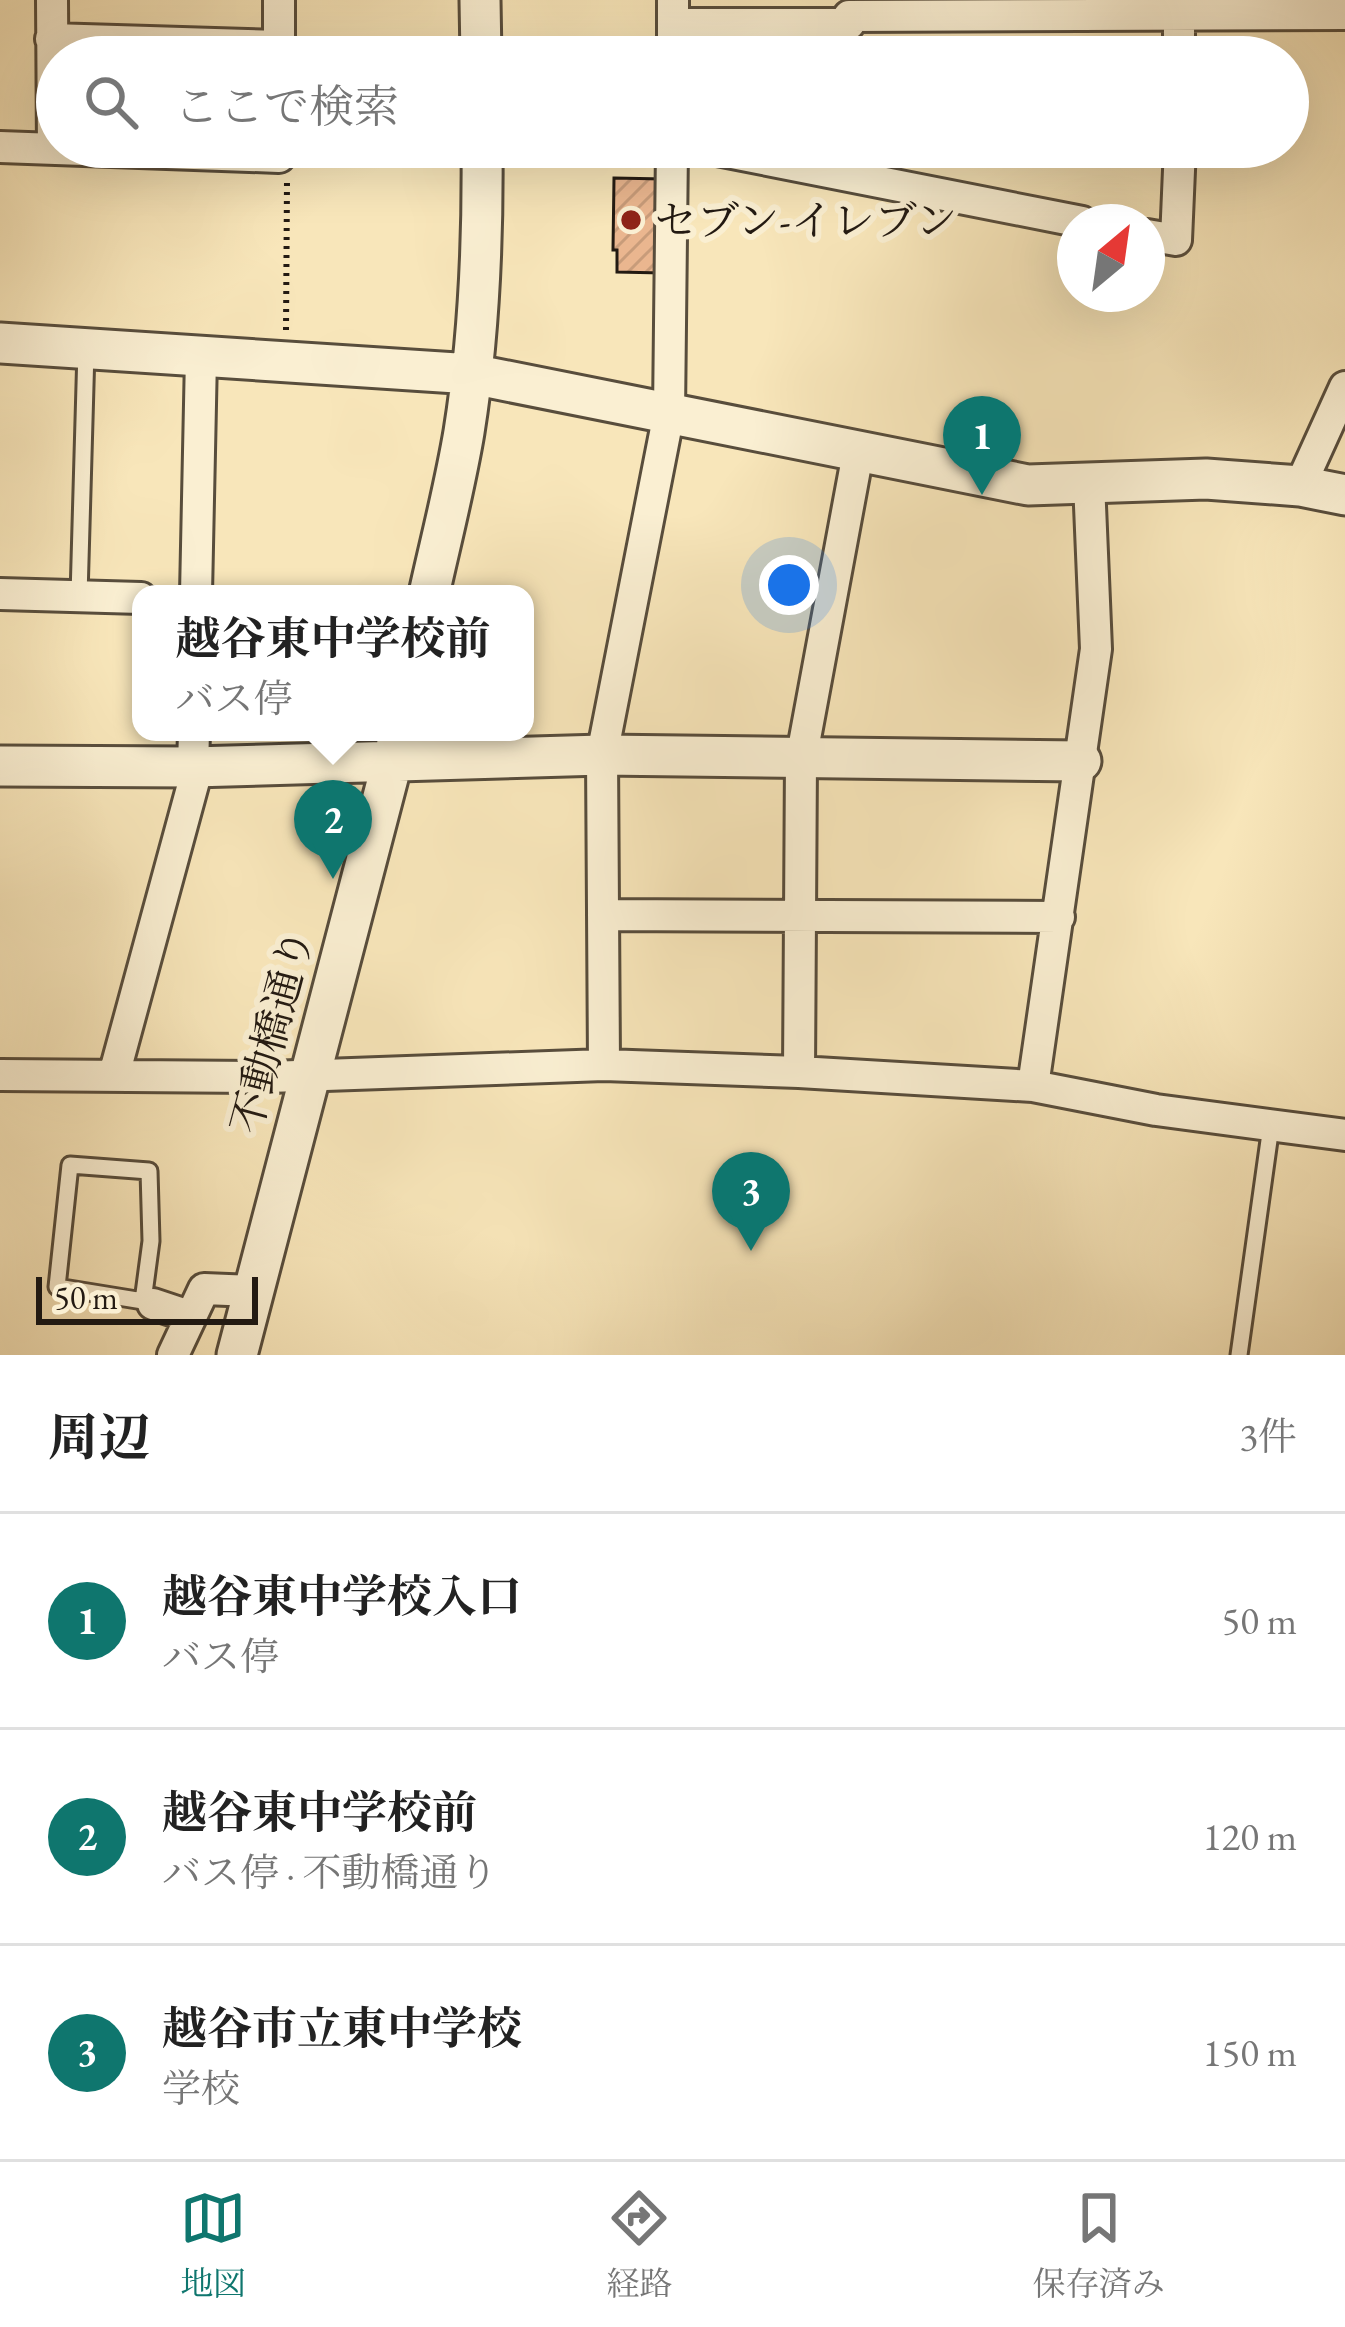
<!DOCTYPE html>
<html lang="ja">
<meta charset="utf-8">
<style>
:root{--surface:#fff;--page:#f2f2f2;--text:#222;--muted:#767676;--line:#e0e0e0;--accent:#0f766e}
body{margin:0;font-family:"EB Garamond","Noto Serif JP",serif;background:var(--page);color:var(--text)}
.compass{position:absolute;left:1057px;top:204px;width:108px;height:108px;border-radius:50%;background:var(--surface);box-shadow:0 12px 48px #0002;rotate:29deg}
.scale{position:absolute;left:36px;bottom:30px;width:222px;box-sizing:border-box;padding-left:12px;border:6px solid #231a12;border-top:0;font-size:33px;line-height:42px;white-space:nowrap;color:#231a12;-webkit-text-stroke:9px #faefd2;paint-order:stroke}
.you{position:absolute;left:789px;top:585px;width:42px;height:42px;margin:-30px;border:9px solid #fff;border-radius:50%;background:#1a73e8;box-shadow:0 0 0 18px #1a73e833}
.badge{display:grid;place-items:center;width:78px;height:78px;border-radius:50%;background:var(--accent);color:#fff;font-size:39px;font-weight:700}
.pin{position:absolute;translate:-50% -99px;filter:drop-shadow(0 3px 6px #0008)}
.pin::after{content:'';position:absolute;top:63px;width:42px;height:36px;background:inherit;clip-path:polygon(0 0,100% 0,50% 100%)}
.popup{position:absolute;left:132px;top:585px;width:402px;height:156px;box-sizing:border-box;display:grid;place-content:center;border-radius:24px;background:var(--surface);filter:drop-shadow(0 3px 9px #0005);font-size:39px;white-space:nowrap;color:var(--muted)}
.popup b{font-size:45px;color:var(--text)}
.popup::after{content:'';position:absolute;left:50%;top:100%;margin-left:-24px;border:24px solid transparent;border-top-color:var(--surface)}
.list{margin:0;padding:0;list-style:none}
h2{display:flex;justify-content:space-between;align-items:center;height:156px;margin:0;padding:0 48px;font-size:51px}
h2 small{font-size:39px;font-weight:400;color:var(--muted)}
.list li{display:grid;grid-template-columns:78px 1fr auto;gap:36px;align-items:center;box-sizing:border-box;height:216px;padding:0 48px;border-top:3px solid var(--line)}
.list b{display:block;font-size:45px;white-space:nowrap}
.list p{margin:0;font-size:39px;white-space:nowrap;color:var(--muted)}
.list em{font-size:39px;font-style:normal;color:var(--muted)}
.icon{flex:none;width:66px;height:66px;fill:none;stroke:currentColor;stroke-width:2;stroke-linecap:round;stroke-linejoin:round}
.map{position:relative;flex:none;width:1345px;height:1355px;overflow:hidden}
.search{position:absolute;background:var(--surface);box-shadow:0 12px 48px #0002;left:36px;right:36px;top:36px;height:132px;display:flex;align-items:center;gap:30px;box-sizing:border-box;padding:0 42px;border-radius:66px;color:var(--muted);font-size:45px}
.sheet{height:804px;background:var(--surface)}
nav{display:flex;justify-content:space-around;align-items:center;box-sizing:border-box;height:168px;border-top:3px solid var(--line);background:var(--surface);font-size:33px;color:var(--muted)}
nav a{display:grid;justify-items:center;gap:6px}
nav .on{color:var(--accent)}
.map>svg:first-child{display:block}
.building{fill:url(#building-hatch);stroke:#231a12;stroke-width:3}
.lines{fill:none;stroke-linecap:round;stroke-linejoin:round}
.service-casing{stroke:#584d3c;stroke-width:21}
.minor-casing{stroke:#584d3c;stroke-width:36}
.tertiary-casing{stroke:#584d3c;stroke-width:45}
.path{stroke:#231a12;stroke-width:6;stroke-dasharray:3 6;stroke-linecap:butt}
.service{stroke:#faefd2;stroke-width:15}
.minor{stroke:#faefd2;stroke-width:30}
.tertiary{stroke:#faefd2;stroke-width:39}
.poi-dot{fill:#8f2418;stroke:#faefd2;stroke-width:4.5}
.labels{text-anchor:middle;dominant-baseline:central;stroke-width:12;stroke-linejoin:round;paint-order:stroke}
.poi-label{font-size:42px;fill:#231a12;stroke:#faefd2;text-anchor:start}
.street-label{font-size:42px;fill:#231a12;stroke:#faefd2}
</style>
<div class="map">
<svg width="1345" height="1355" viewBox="0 0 1345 1355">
<defs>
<pattern id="building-hatch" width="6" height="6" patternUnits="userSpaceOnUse" patternTransform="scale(3)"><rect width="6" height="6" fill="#eab68f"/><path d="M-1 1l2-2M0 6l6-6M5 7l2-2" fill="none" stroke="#c89c7a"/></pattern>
</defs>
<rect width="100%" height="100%" fill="#f8e6ba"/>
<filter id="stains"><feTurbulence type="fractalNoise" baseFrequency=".00167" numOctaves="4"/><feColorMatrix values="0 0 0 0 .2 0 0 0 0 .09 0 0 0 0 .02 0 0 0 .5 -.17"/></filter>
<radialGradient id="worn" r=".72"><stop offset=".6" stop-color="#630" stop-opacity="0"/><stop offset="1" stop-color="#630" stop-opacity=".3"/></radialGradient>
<!-- building -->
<path class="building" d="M614,178L663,179L662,273L617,272V250H613Z"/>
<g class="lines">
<!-- service casing -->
<g class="service-casing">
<path id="service" d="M79,596L86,350
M70,1165L149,1171L151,1241L143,1301L57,1287Z
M1239,1355L1271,1126"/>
</g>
<!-- minor casing -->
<g class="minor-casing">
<path id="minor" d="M52,0L53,149
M279,0V57
M1179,0V57
M849,16L1345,14
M673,24H849
M51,39L279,46
M673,57V0
M0,147L279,157V147
M702,147L1082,222
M1147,235L1176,240L1180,147
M1300,486L1345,387
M0,594L141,598
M196,594L201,357
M193,767L194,732
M603,915L1059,917
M604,1065L602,755L669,413L672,147
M799,1072L801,760L858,453
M0,1075L269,1077L604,1065L799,1072L1033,1086L1156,1110L1345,1135
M114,1075L198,766
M1033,1086L1096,649L1089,482
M153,1304L189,1316
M173,1355L204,1289L253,1291"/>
</g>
<!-- tertiary casing -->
<g class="tertiary-casing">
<path id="tertiary" d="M480,0L481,57
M0,343L472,374L1028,485L1206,479L1300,486L1345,495
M429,594C441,540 455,486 464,432C479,338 483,242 482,147
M0,766L193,767L602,755L1081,761
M237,1355L400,732"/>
</g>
<!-- path -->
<path class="path" d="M286,330L287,181"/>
<!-- service -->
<use href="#service" class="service"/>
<!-- minor -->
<use href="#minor" class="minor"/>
<!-- tertiary -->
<use href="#tertiary" class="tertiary"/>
</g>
<!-- markers -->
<circle class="poi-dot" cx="631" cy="220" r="12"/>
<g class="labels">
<!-- poi labels -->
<g class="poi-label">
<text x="655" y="220">セブン-イレブン</text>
</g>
<!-- street labels -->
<g class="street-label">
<text transform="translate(272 1031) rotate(-75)">不動橋通り</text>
</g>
</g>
<rect width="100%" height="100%" filter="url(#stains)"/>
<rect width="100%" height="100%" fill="url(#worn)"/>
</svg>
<svg class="compass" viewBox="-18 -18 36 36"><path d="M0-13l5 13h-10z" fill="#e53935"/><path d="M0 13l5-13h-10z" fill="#767676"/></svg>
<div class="scale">50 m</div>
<div class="you"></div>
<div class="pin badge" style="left:982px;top:495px">1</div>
<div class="pin badge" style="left:333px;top:879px">2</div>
<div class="popup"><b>越谷東中学校前</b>バス停</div>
<div class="pin badge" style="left:751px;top:1251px">3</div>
<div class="search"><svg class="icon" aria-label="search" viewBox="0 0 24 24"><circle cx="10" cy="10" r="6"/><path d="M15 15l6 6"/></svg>ここで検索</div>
</div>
<section class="sheet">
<h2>周辺<small>3件</small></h2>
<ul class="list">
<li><span class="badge">1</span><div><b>越谷東中学校入口</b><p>バス停</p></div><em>50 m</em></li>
<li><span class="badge">2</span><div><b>越谷東中学校前</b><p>バス停 · 不動橋通り</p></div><em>120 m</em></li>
<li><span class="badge">3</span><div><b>越谷市立東中学校</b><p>学校</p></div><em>150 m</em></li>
</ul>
</section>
<nav>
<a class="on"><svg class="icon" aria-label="map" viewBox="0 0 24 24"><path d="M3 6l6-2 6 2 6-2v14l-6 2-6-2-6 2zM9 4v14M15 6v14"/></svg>地図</a>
<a><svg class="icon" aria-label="directions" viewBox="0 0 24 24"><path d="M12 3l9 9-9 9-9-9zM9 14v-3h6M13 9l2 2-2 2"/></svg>経路</a>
<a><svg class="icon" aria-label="saved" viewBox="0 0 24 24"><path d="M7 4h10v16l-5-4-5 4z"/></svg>保存済み</a>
</nav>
